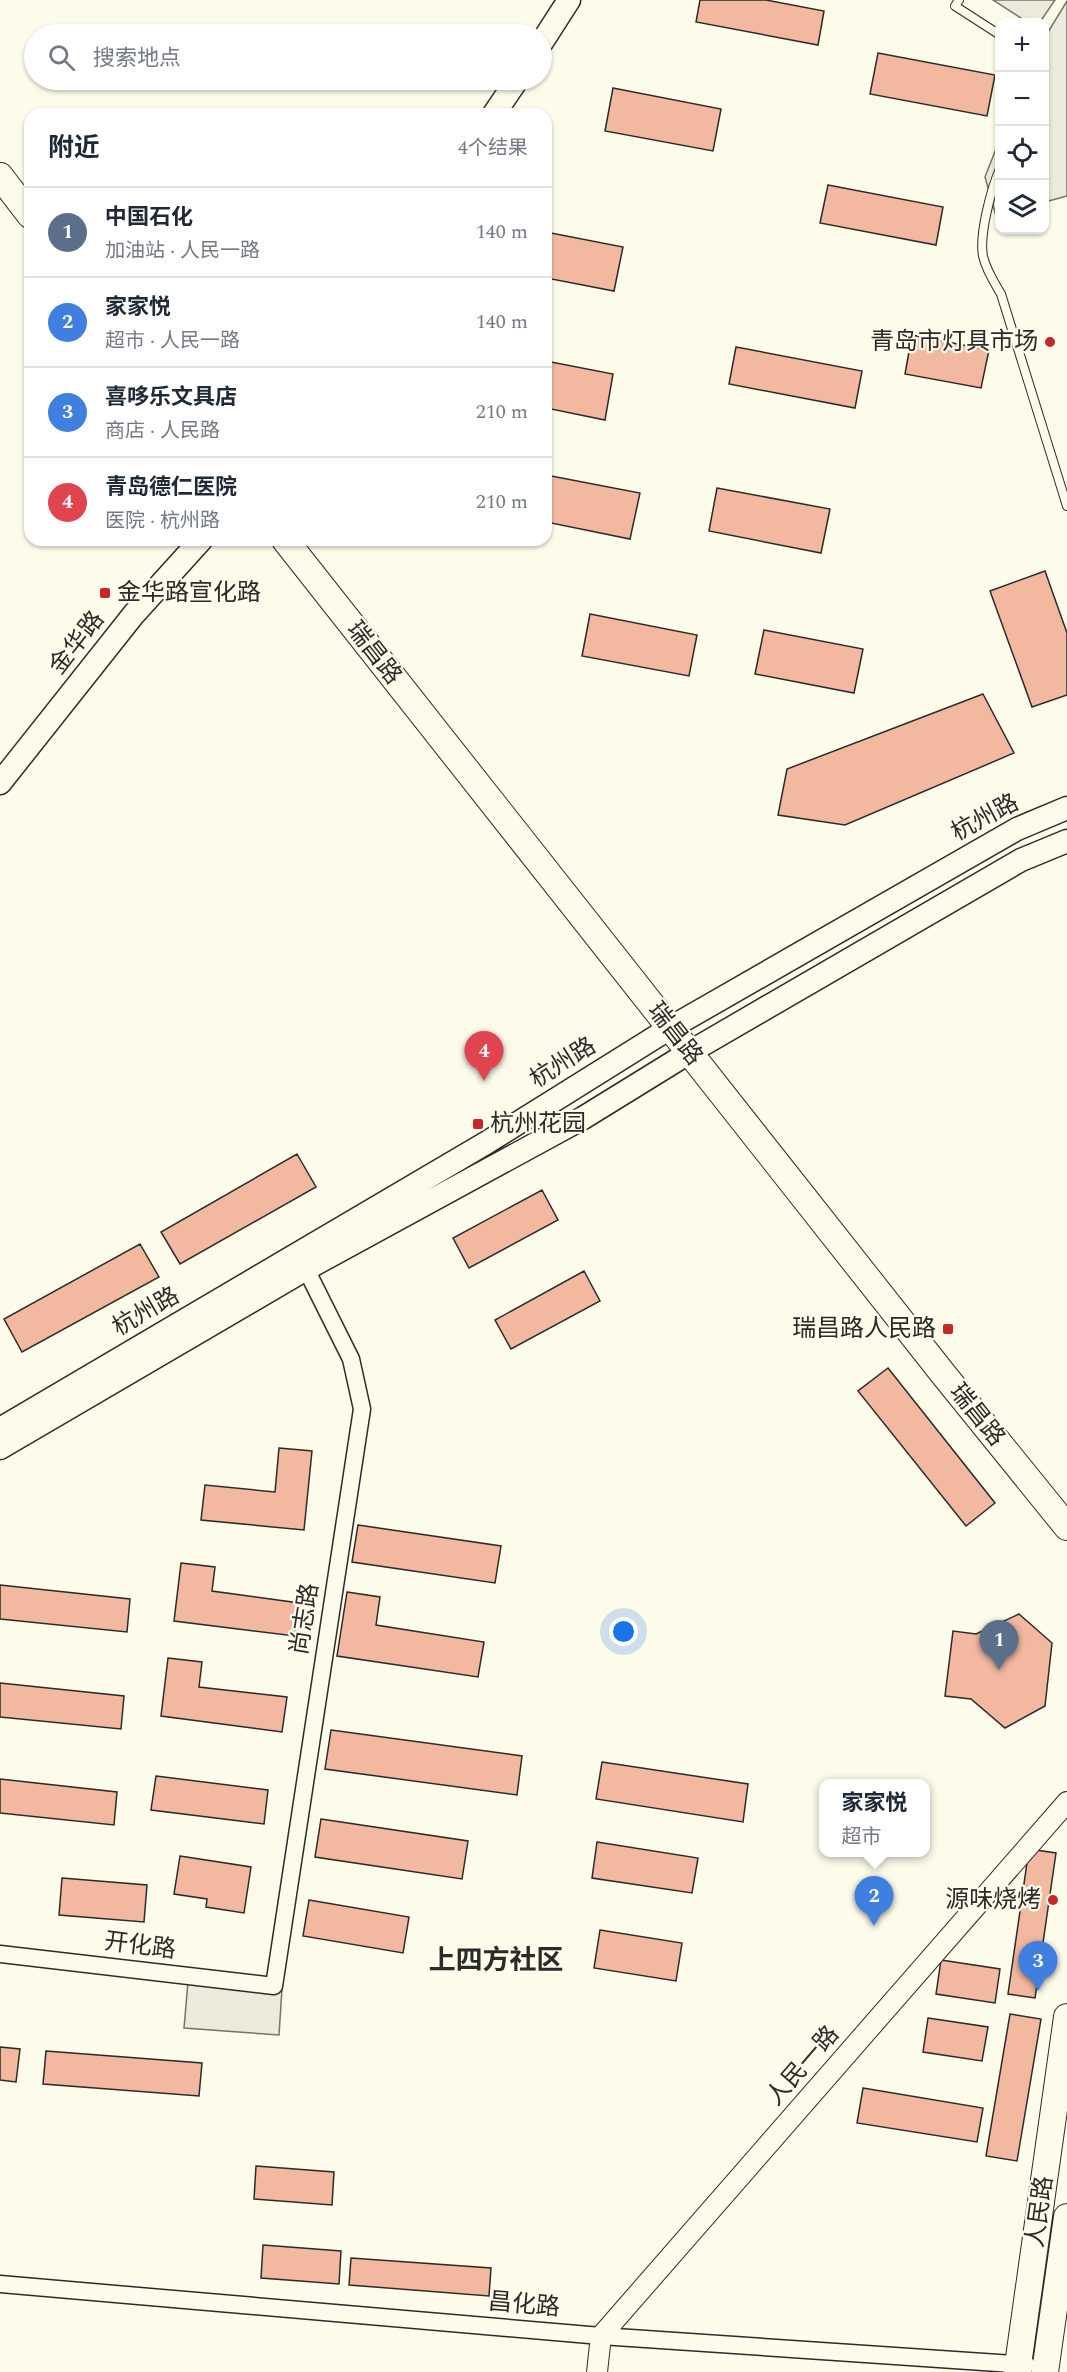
<!DOCTYPE html>
<html lang="zh">
<meta charset="utf-8">
<style>
:root{--surface:#fff;--page:#f6f6f7;--text:#1f2937;--muted:#747a83;--line:#e0e1e3;--accent:#111827}
body{margin:0;font-family:Spectral,"Noto Sans SC",serif;background:var(--page);color:var(--text)}
.controls{position:absolute;right:18px;top:18px;display:grid;overflow:hidden;border-radius:12px;box-shadow:0 2px 4px #0004}
.controls button{width:54px;height:54px;display:grid;place-items:center;padding:0;border:0;border-bottom:2px solid var(--line);background:var(--surface);color:var(--text);font:30px sans-serif}
.you{position:absolute;left:624px;top:1632px;width:21px;height:21px;margin:-15px;border:4px solid #fff;border-radius:50%;background:#1a73e8;box-shadow:0 0 0 9px #1a73e833}
.badge{display:grid;place-items:center;width:39px;height:39px;border-radius:50%;background:var(--accent);color:#fff;font-size:20px;font-weight:700}
.pin{position:absolute;translate:-50% -50px;filter:drop-shadow(0 2px 3px #0008)}
.pin::after{content:'';position:absolute;top:32px;width:21px;height:18px;background:inherit;clip-path:polygon(0 0,100% 0,50% 100%)}
.popup{position:absolute;left:819px;top:1779px;width:111px;height:78px;box-sizing:border-box;display:grid;place-content:center;border-radius:12px;background:var(--surface);filter:drop-shadow(0 2px 4px #0005);font-size:20px;white-space:nowrap;color:var(--muted)}
.popup b{font-size:22px;color:var(--text)}
.popup::after{content:'';position:absolute;left:50%;top:100%;margin-left:-12px;border:12px solid transparent;border-top-color:var(--surface)}
.list{margin:0;padding:0;list-style:none}
h2{display:flex;justify-content:space-between;align-items:center;height:78px;margin:0;padding:0 24px;font-size:26px}
h2 small{font-size:20px;font-weight:400;color:var(--muted)}
.list li{display:grid;grid-template-columns:39px 1fr auto;gap:18px;align-items:center;box-sizing:border-box;height:90px;padding:0 24px;border-top:2px solid var(--line)}
.list b{display:block;font-size:22px;white-space:nowrap}
.list p{margin:0;font-size:20px;white-space:nowrap;color:var(--muted)}
.list em{font-size:20px;font-style:normal;color:var(--muted)}
.icon{flex:none;width:33px;height:33px;fill:none;stroke:currentColor;stroke-width:2;stroke-linecap:round;stroke-linejoin:round}
.map{position:relative;flex:none;width:1067px;height:2372px;overflow:hidden}
.search{position:absolute;background:var(--surface);box-shadow:0 2px 4px #0004;left:24px;top:24px;width:528px;height:66px;display:flex;align-items:center;gap:15px;box-sizing:border-box;padding:0 21px;border-radius:33px;color:var(--muted);font-size:22px}
.panel{position:absolute;background:var(--surface);box-shadow:0 2px 4px #0004;left:24px;top:108px;width:528px;height:438px;border-radius:18px}
.map>svg:first-child{display:block}
.green{fill:#ecebdb;stroke:#74746e;stroke-width:1.5}
.building{fill:#f2b8a0;stroke:#2b2b2b;stroke-width:1.5}
.lines{fill:none;stroke-linecap:round;stroke-linejoin:round}
.service-casing{stroke:#2b2b2b;stroke-width:10}
.minor-casing{stroke:#2b2b2b;stroke-width:19}
.tertiary-casing{stroke:#2b2b2b;stroke-width:22}
.secondary-casing{stroke:#2b2b2b;stroke-width:25}
.primary-casing{stroke:#2b2b2b;stroke-width:28}
.service{stroke:#fdfbea;stroke-width:8}
.minor{stroke:#fdfbea;stroke-width:16}
.tertiary{stroke:#fdfbea;stroke-width:20}
.secondary{stroke:#fdfbea;stroke-width:22}
.primary{stroke:#fdfbea;stroke-width:26}
.poi-dot{fill:#c62828;stroke:#fdfbea;stroke-width:2}
.labels{text-anchor:middle;dominant-baseline:central;stroke-width:4.5;stroke-linejoin:round;paint-order:stroke}
.poi-label{font-size:24px;fill:#2b2b2b;stroke:#fdfbea;text-anchor:end}
.street-label{font-size:24px;fill:#2b2b2b;stroke:#fdfbea}
.quarter-label{font-size:27px;font-weight:bold;fill:#2b2b2b;stroke:#fdfbea}
</style>
<div class="map">
<svg width="1067" height="2372" viewBox="0 0 1067 2372">
<rect width="100%" height="100%" fill="#fdfbea"/>
<!-- green -->
<path class="green" d="M993,0H1055L1040,22H1027Z
M1067,1V196L1045,202V37Z
M999,141V215L996,216L985,177Z
M188,1982L282,1989L279,2035L184,2028Z"/>
<!-- building -->
<path class="building" d="M700,0H766L824,11L818,45L696,22Z
M878,53L995,75L987,116L870,94Z
M613,88L721,109L713,151L605,131Z
M828,185L943,207L936,245L820,223Z
M546,232L623,247L614,291L546,278Z
M912,335L989,350L981,388L905,374Z
M736,347L862,371L855,408L729,384Z
M546,361L613,374L605,420L546,408Z
M546,475L640,493L630,539L546,522Z
M717,488L830,509L821,553L709,531Z
M1045,571L1067,633V695L1032,707L990,591Z
M590,614L697,635L689,676L582,656Z
M764,630L863,649L854,693L755,674Z
M983,694L1014,753L845,825L778,815L787,769Z
M297,1154L316,1187L180,1264L161,1232Z
M542,1190L558,1220L469,1268L453,1238Z
M140,1244L159,1277L22,1352L4,1319Z
M584,1271L600,1301L511,1349L495,1320Z
M888,1368L995,1503L966,1526L858,1391Z
M279,1448L312,1451L304,1530L201,1520L205,1485L275,1492Z
M358,1525L501,1546L495,1583L352,1562Z
M181,1563L215,1567L212,1591L299,1603L295,1636L174,1621Z
M0,1585L130,1599L127,1632L0,1619Z
M347,1592L380,1597L376,1625L484,1642L478,1677L337,1656Z
M1019,1614L1052,1643L1045,1706L1005,1728L971,1699L945,1696L953,1631L976,1634Z
M168,1658L202,1662L199,1687L287,1697L282,1732L161,1716Z
M0,1683L124,1696L121,1729L0,1717Z
M331,1730L522,1756L517,1795L325,1769Z
M602,1762L748,1784L743,1822L596,1799Z
M156,1776L268,1790L264,1824L151,1810Z
M0,1779L117,1792L114,1825L0,1813Z
M321,1819L468,1841L462,1879L315,1857Z
M597,1842L698,1858L692,1893L592,1878Z
M1029,1849L1056,1853L1035,1998L1008,1994Z
M180,1856L251,1867L244,1913L206,1907L207,1899L174,1894Z
M62,1878L147,1885L144,1922L59,1915Z
M309,1900L409,1917L403,1953L303,1936Z
M600,1930L682,1943L676,1981L594,1968Z
M941,1960L1000,1969L995,2003L936,1994Z
M1010,2014L1041,2019L1017,2161L986,2156Z
M928,2018L988,2027L982,2061L923,2052Z
M0,2047L20,2049L16,2082L0,2080Z
M46,2051L202,2063L199,2096L43,2084Z
M863,2088L983,2108L977,2142L857,2123Z
M256,2166L334,2172L332,2205L254,2199Z
M263,2245L341,2251L339,2284L261,2278Z
M351,2258L491,2268L489,2296L349,2285Z"/>
<g class="lines">
<!-- service casing -->
<g class="service-casing">
<path id="service" d="M959,0L955,6L1000,35
M1000,169C991,189 979,235 983,256C986,270 994,282 1001,294L1067,506"/>
</g>
<!-- minor casing -->
<g class="minor-casing">
<path id="minor" d="M0,1954L274,1986L362,1409L351,1359L306,1269
M0,2284L601,2336L1027,2365"/>
</g>
<!-- tertiary casing -->
<g class="tertiary-casing">
<path id="tertiary" d="M597,2372L601,2336L1067,1802"/>
</g>
<!-- secondary casing -->
<g class="secondary-casing">
<path id="secondary" d="M542,42L569,0
M494,114L517,80
M0,783L134,614L201,540
M0,1429L486,1143L670,1028L1017,829L1067,808
M0,1448L306,1269L583,1118L690,1052L1021,860L1067,841"/>
</g>
<!-- primary casing -->
<g class="primary-casing">
<path id="primary" d="M0,176L30,215
M285,540L944,1375L1067,1527
M1017,2372L1067,2017
M1045,2372L1067,2217"/>
</g>
<!-- service -->
<use href="#service" class="service"/>
<!-- minor -->
<use href="#minor" class="minor"/>
<!-- tertiary -->
<use href="#tertiary" class="tertiary"/>
<!-- secondary -->
<use href="#secondary" class="secondary"/>
<!-- primary -->
<use href="#primary" class="primary"/>
</g>
<!-- markers -->
<g class="poi-dot">
<circle cx="1050" cy="342" r="6"/>
<rect x="99" y="587" width="12" height="12" rx="3"/>
<rect x="472" y="1118" width="12" height="12" rx="3"/>
<rect x="942" y="1323" width="12" height="12" rx="3"/>
<circle cx="1053" cy="1900" r="6"/>
</g>
<g class="labels">
<!-- poi labels -->
<g class="poi-label">
<text x="1038" y="342">青岛市灯具市场</text>
<text x="117" y="593" text-anchor="start">金华路宣化路</text>
<text x="490" y="1124" text-anchor="start">杭州花园</text>
<text x="936" y="1329">瑞昌路人民路</text>
<text x="1041" y="1900">源味烧烤</text>
</g>
<!-- street labels -->
<g class="street-label">
<text transform="translate(77 643) rotate(-52)">金华路</text>
<text transform="translate(374 653) rotate(52)">瑞昌路</text>
<text transform="translate(985 818) rotate(-28)">杭州路</text>
<text transform="translate(675 1034) rotate(52)">瑞昌路</text>
<text transform="translate(563 1063) rotate(-32)">杭州路</text>
<text transform="translate(146 1312) rotate(-30)">杭州路</text>
<text transform="translate(977 1415) rotate(51)">瑞昌路</text>
<text transform="translate(305 1619) rotate(-81)">尚志路</text>
<text transform="translate(140 1946) rotate(7)">开化路</text>
<text transform="translate(803 2066) rotate(-49)">人民一路</text>
<text transform="translate(1040 2212) rotate(-82)">人民路</text>
<text transform="translate(524 2305) rotate(5)">昌化路</text>
</g>
<!-- quarter labels -->
<g class="quarter-label">
<text x="496" y="1961">上四方社区</text>
</g>
</g>
</svg>
<div class="controls">
<button>+</button>
<button>−</button>
<button><svg class="icon" aria-label="locate" viewBox="0 0 24 24"><circle cx="12" cy="12" r="6"/><path d="M12 2v4M12 18v4M2 12h4M18 12h4"/></svg></button>
<button><svg class="icon" aria-label="layers" viewBox="0 0 24 24"><path d="M12 4l9 5-9 5-9-5zM3 14l9 5 9-5"/></svg></button>
</div>
<div class="you"></div>
<div class="pin badge" style="left:999px;top:1670px;background:#5c6f8a">1</div>
<div class="pin badge" style="left:874px;top:1926px;background:#3f7fe0">2</div>
<div class="popup"><b>家家悦</b>超市</div>
<div class="pin badge" style="left:1038px;top:1991px;background:#3f7fe0">3</div>
<div class="pin badge" style="left:484px;top:1081px;background:#e0444e">4</div>
<div class="search"><svg class="icon" aria-label="search" viewBox="0 0 24 24"><circle cx="10" cy="10" r="6"/><path d="M15 15l6 6"/></svg>搜索地点</div>
<section class="panel">
<h2>附近<small>4个结果</small></h2>
<ul class="list">
<li><span class="badge" style="background:#5c6f8a">1</span><div><b>中国石化</b><p>加油站 · 人民一路</p></div><em>140 m</em></li>
<li><span class="badge" style="background:#3f7fe0">2</span><div><b>家家悦</b><p>超市 · 人民一路</p></div><em>140 m</em></li>
<li><span class="badge" style="background:#3f7fe0">3</span><div><b>喜哆乐文具店</b><p>商店 · 人民路</p></div><em>210 m</em></li>
<li><span class="badge" style="background:#e0444e">4</span><div><b>青岛德仁医院</b><p>医院 · 杭州路</p></div><em>210 m</em></li>
</ul>
</section>
</div>
